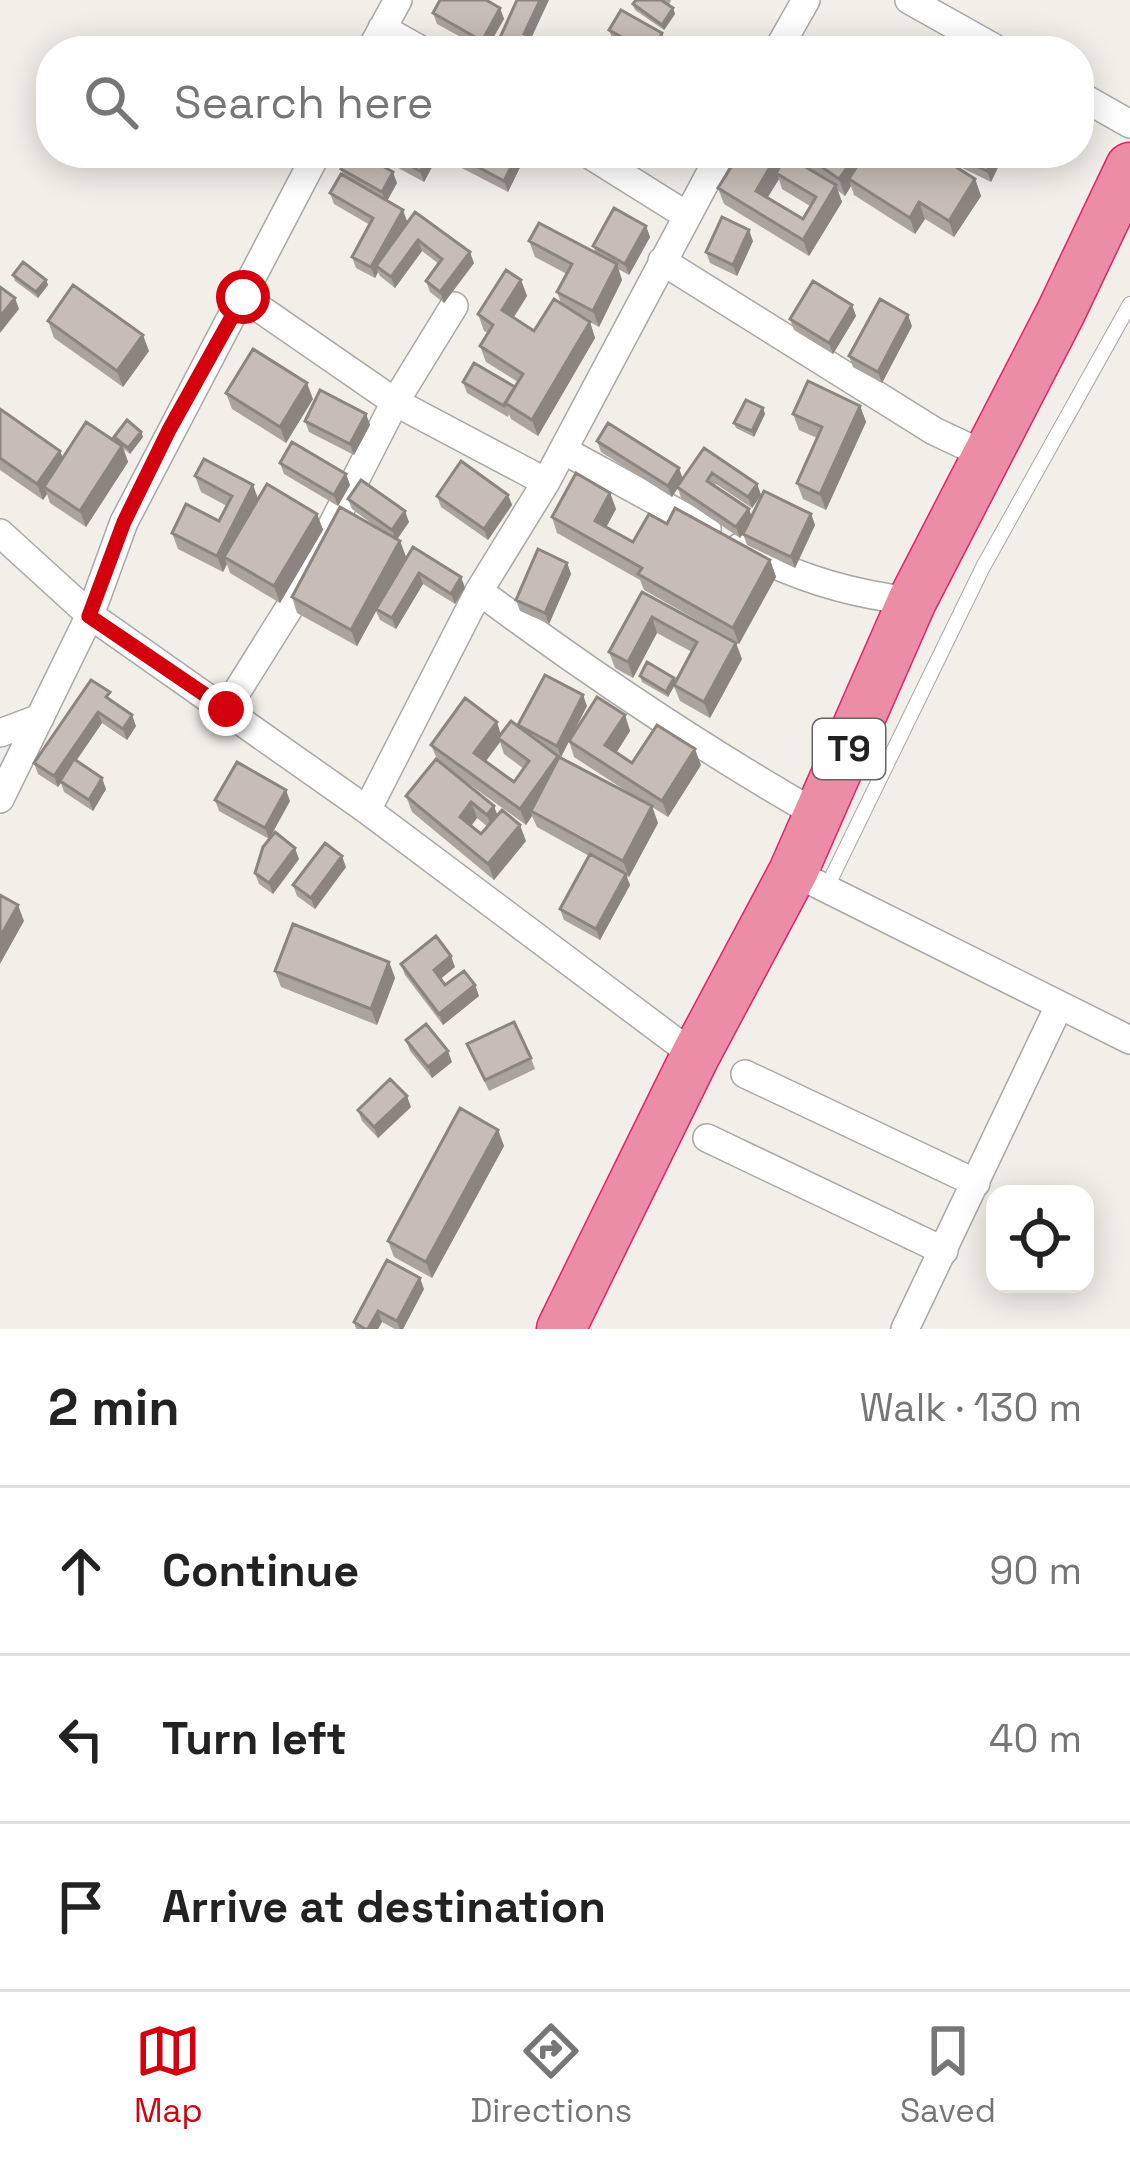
<!DOCTYPE html>
<meta charset="utf-8">
<style>
:root{--surface:#fff;--page:#f6f6f6;--text:#222;--muted:#767676;--line:#e0e0e0;--accent:#d3000d}
body{margin:0;font-family:"Space Grotesk",sans-serif;background:var(--page);color:var(--text)}
.controls{position:absolute;right:36px;bottom:36px;display:grid;overflow:hidden;border-radius:24px;box-shadow:0 6px 30px #0003}
.controls button{width:108px;height:108px;display:grid;place-items:center;padding:0;border:0;border-bottom:3px solid var(--line);background:var(--surface);color:var(--text);font:60px sans-serif}
.stop{position:absolute;width:36px;height:36px;margin:-27px;border:9px solid #d3000d;border-radius:50%;background:#fff}
.stop.end{background:#d3000d;border-color:#fff;box-shadow:0 3px 12px #0008}
.list{margin:0;padding:0;list-style:none}
h2{display:flex;justify-content:space-between;align-items:center;height:156px;margin:0;padding:0 48px;font-size:51px}
h2 small{font-size:39px;font-weight:400;color:var(--muted)}
.list li{display:grid;grid-template-columns:78px 1fr auto;gap:36px;align-items:center;box-sizing:border-box;height:168px;padding:0 48px;border-top:3px solid var(--line)}
.list b{display:block;font-size:45px;white-space:nowrap}
.list em{font-size:39px;font-style:normal;color:var(--muted)}
.icon{flex:none;width:66px;height:66px;fill:none;stroke:currentColor;stroke-width:2;stroke-linecap:round;stroke-linejoin:round}
.map{position:relative;flex:none;width:1130px;height:1329px;overflow:hidden}
.search{position:absolute;background:var(--surface);box-shadow:0 6px 30px #0003;left:36px;right:36px;top:36px;height:132px;display:flex;align-items:center;gap:30px;box-sizing:border-box;padding:0 42px;border-radius:48px;color:var(--muted);font-size:45px}
.sheet{height:660px;background:var(--surface)}
nav{display:flex;justify-content:space-around;align-items:center;box-sizing:border-box;height:168px;border-top:3px solid var(--line);background:var(--surface);font-size:33px;color:var(--muted)}
nav a{display:grid;justify-items:center;gap:6px}
nav .on{color:var(--accent)}
.map>svg:first-child{display:block}
.lines{fill:none;stroke-linecap:round;stroke-linejoin:round}
.lane-casing{stroke:#a8a8a8;stroke-width:16}
.street-casing{stroke:#a8a8a8;stroke-width:30}
.highway-casing{stroke:#e32270;stroke-width:51}
.lane{stroke:#fff;stroke-width:14}
.street{stroke:#fff;stroke-width:27}
.highway{stroke:#eb8da4;stroke-width:48}
.wall{fill:#aba39d;fill-rule:evenodd}
.shaded-wall{fill:#8b847f}
.building{fill:#c7bdb6;stroke:#8b847f;stroke-width:3}
.route{stroke:#d3000d;stroke-width:15}
.labels{text-anchor:middle;dominant-baseline:central;stroke-width:9;stroke-linejoin:round;paint-order:stroke}
.shield{fill:#fff;stroke:#646464;stroke-width:3}
.shield-label{font-size:36px;font-weight:bold;fill:#212121}
</style>
<div class="map">
<svg width="1130" height="1329" viewBox="0 0 1130 1329">
<rect width="100%" height="100%" fill="#f2eee8"/>
<g class="lines">
<!-- lane casing -->
<g class="lane-casing">
<path id="lane" d="M826,889L983,567L1130,304"/>
</g>
<!-- street casing -->
<g class="street-casing">
<path id="street" d="M909,0L1000,51
M382,28L423,51
M370,51L398,0
M777,51L806,0
M1079,95L1130,124
M587,153L686,215
M662,261L934,431L987,456
M243,297L395,402L546,482
M563,450L707,529
M0,533L90,615L367,810L695,1056
M740,547C795,578 850,594 912,601
M479,591C589,673 701,748 820,816
M226,709L293,602L395,402L454,306
M0,733L40,718
M0,799L90,615L124,522L317,153
M367,810L479,591L546,482L721,153
M793,872L1130,1040
M745,1074L976,1183
M707,1138L944,1251
M905,1329L1059,1006"/>
</g>
<!-- highway casing -->
<g class="highway-casing">
<path id="highway" d="M561,1329L695,1056L793,872L912,601L1061,312L1130,167"/>
</g>
<!-- lane -->
<use href="#lane" class="lane"/>
<!-- street -->
<use href="#street" class="street"/>
<!-- highway -->
<use href="#highway" class="highway"/>
</g>
<!-- wall -->
<path class="wall" d="M636,0H671L669,5L673,8L675,14L664,30L635,10L633,5Z
M500,8L504,19L486,51L437,24L433,13Z
M609,30L662,33L666,44L663,51H631L613,41Z
M377,153H439V154L424,182L378,157Z
M527,153L508,192L456,165L452,154Z
M783,153H829L975,179L981,196L954,237L925,219L915,234L854,195L851,186L845,196L837,190L842,202L809,256L724,204L718,188L776,157L780,167L787,156ZM779,179L782,189L810,206L803,219L767,197Z
M948,153H1005L991,182L952,163Z
M341,169L397,183L387,201L407,221L401,231L474,263L444,303L430,292L426,281L439,264L422,251L395,288L380,276L378,272L375,278L356,268L352,257L370,225L334,204L330,193L343,176Z
M646,226L650,237L629,275L618,269L622,280L599,327L590,322L595,338L538,436L511,419L509,414L508,417L467,393L463,382L515,387L518,382L486,362L480,346L488,333L484,331L478,314L521,280L527,296L514,317L534,331L561,303L557,292L567,274L535,257L529,241L596,253L593,246Z
M753,241L737,276L710,263L706,252Z
M13,275L46,280L48,285L38,298L15,281Z
M852,305L856,316L833,354L794,330L790,319Z
M48,321L149,351L123,387L54,338Z
M912,326L882,383L853,367L849,356Z
M226,393L313,399L286,443L232,409Z
M860,406L866,422L826,510L803,499L797,483L817,438L799,430L793,414Z
M0,409L60,451L63,458L115,441L114,437L141,432L143,437L130,454L124,449L128,462L86,527L50,503L47,494L43,500L0,470Z
M366,414L370,425L354,455L309,432L305,421Z
M765,414L754,437L736,428L734,423Z
M597,441L683,478L704,448L757,484L761,495L752,508L716,484L715,486L751,517L811,514L815,525L795,568L747,545L743,534L740,538L681,498L678,488L672,497L601,452Z
M280,463L346,474L350,485L338,506L284,474Z
M195,476L258,499L317,514L323,530L280,603L230,573L227,564L223,572L178,549L172,533L219,521L227,506L201,492Z
M610,493L616,509L606,527L633,542L667,524L770,560L776,577L739,644L644,590L640,580L557,533L552,517Z
M508,495L512,505L488,540L441,507L437,496Z
M348,499L409,522L397,539L400,541L406,557L461,577L465,588L455,604L423,584L396,629L380,620L376,611L357,646L297,613L292,597L379,529L352,509Z
M567,563L571,574L549,624L520,611L516,600Z
M642,592L742,659L710,718L680,701L674,686L668,697L642,682L640,676L676,682L692,652L657,633L633,678L615,668L609,652Z
M91,680L136,726L127,740L102,723L76,761L106,789L93,811L64,792L61,783L58,787L38,774L34,763Z
M587,706L571,736L625,715L630,731L616,753L632,763L701,765L668,817L652,807L658,823L629,877L626,876L630,885L600,940L564,920L560,909L589,856L537,827L532,816L526,825L451,771L526,841L494,880L412,812L406,796L437,759L431,745L501,734L519,728L518,725ZM569,741L574,757L646,804L559,758L555,754L561,757ZM500,742L504,754L524,769L514,782L486,761ZM477,818L488,827L481,834L471,826Z
M215,800L290,801L269,839L219,811Z
M299,859L273,894L259,884L255,873Z
M346,867L315,909L297,896L293,885Z
M389,962L395,978L377,1025L281,987L275,971Z
M401,964L455,967L440,979L445,985H475L479,996L443,1025L405,975Z
M406,1040L452,1062L432,1078L410,1051Z
M467,1044L531,1058L535,1069L489,1091Z
M411,1107L378,1138L362,1121L358,1110Z
M498,1130L504,1146L432,1278L394,1257L388,1241Z
M424,1289L403,1329H395L382,1322L378,1329H356L354,1322Z"/>
<!-- shaded-wall -->
<path class="shaded-wall" d="M540,0H549L528,45L524,34Z
M500,8L504,19L485,51L482,41Z
M673,8L675,14L664,30L662,25Z
M662,33L666,44L663,51H653Z
M430,153L439,154L424,182L420,171Z
M518,153H527L508,192L504,181Z
M857,153H874L849,179L851,186L845,196L839,179Z
M995,153H1005L991,182L987,171Z
M776,157L782,173H776L779,179L762,207L756,191Z
M393,172L397,183L386,203L382,192Z
M975,179L981,196L954,237L949,221Z
M836,185L842,202L809,256L803,240Z
M919,202L925,219L915,234L910,218Z
M403,210L407,221L380,269L376,266L378,272L375,278L371,267Z
M646,226L650,237L629,275L625,264Z
M749,230L753,241L737,276L733,265Z
M418,240L422,251L395,288L391,277Z
M470,252L474,263L444,303L440,292Z
M617,264L622,280L599,327L593,311Z
M46,280L48,285L38,298L36,292Z
M521,280L527,296L508,326L502,310Z
M15,298L19,309L0,333V317Z
M852,305L856,316L833,354L829,343Z
M908,315L912,326L882,383L878,372Z
M590,322L595,338L538,436L532,420Z
M143,335L149,351L123,387L117,371Z
M307,383L313,399L286,443L280,427Z
M860,406L866,422L826,510L820,494Z
M763,408L765,414L754,437L752,431Z
M366,414L370,425L354,455L350,444Z
M141,432L143,437L130,454L128,448Z
M122,446L128,462L86,527L80,511Z
M60,451L66,467L44,487L47,494L43,500L37,484Z
M679,468L683,479L672,497L668,486Z
M346,474L350,485L338,506L334,495Z
M757,484L761,495L752,508L748,497Z
M253,485L259,501L224,557L227,564L223,572L217,556Z
M610,493L616,509L601,537L595,521Z
M508,495L512,505L488,540L484,529Z
M749,509L753,520L740,538L736,527Z
M405,511L409,522L396,541L392,530Z
M317,514L323,530L280,603L274,586Z
M811,514L815,525L795,568L791,557Z
M400,541L406,557L357,646L351,630Z
M770,560L776,577L739,644L733,628Z
M567,563L571,574L549,624L545,613Z
M419,573L423,584L396,629L392,618Z
M461,577L465,588L455,604L451,594Z
M652,617L657,633L633,678L628,662Z
M736,643L742,659L710,718L704,702Z
M674,678L676,683L668,697L666,692Z
M583,695L587,706L561,757L557,746Z
M98,712L102,723L58,787L54,776Z
M132,715L136,726L127,740L123,729Z
M625,715L630,731L611,761L605,745Z
M497,722L502,738H498L500,742L480,769L474,753Z
M695,749L701,765L668,817L662,801Z
M558,756L564,772L531,811L532,816L526,825L520,809Z
M102,778L106,789L93,811L89,800Z
M286,790L290,801L269,839L265,828Z
M471,802L477,818L466,833L460,817Z
M494,806L500,822L493,831L487,815Z
M652,806L658,823L629,877L623,861Z
M520,825L526,841L494,880L488,864Z
M295,848L299,859L273,894L269,883Z
M342,856L346,867L315,909L311,898Z
M626,874L630,885L600,940L596,929Z
M18,905L24,921L0,964V937Z
M451,956L455,967L438,981L434,970Z
M389,962L395,978L377,1025L371,1009Z
M475,985L479,996L443,1025L439,1014Z
M448,1051L452,1062L432,1078L428,1067Z
M407,1096L411,1107L378,1138L374,1127Z
M498,1130L504,1146L432,1278L426,1262Z
M420,1278L424,1289L403,1329H400L397,1321Z
M378,1311L382,1322L378,1329H368Z"/>
<!-- building -->
<path class="building" d="M440,0H486L500,8L482,41L433,13Z
M517,0H540L524,34L542,42L538,51H494Z
M636,0H661L673,8L662,25L633,4Z
M621,10L662,33L653,51H646L609,30Z
M691,43L704,51H686Z
M350,153H360L393,172L382,192L341,169Z
M387,153H430L420,171Z
M452,153H518L504,181Z
M740,153H770L776,157L756,191L803,219L816,197L776,173L787,156L836,185L803,240L718,188Z
M801,153L831,154L857,153L839,179Z
M865,153H934L975,179L949,221L919,202L910,218L849,179Z
M949,153H995L987,171Z
M341,174L403,210L371,267L352,257L373,218L330,193Z
M614,208L646,226L625,264L593,246Z
M415,212L470,252L440,292L426,281L442,259L418,240L391,277L376,266Z
M722,217L749,230L733,265L706,252Z
M539,223L617,264L593,311L557,292L572,264L529,241Z
M23,262L46,280L36,292L13,275Z
M506,270L521,280L502,310L534,331L554,299L590,322L532,420L505,403L523,374L480,346L493,325L478,314Z
M813,281L852,305L829,343L790,319Z
M73,285L143,335L117,371L48,321Z
M0,287L15,298L0,317Z
M880,299L908,315L878,372L849,356Z
M253,349L307,383L280,427L226,393Z
M474,363L515,387L504,406L463,382Z
M808,381L860,406L820,494L797,483L822,427L793,414Z
M320,390L366,414L350,444L305,421Z
M746,400L763,408L752,431L734,423Z
M0,409L60,451L37,484L0,458Z
M127,420L141,432L128,448L114,437Z
M86,422L122,446L80,511L44,487Z
M608,423L679,468L668,486L597,441Z
M292,442L346,474L334,495L280,463Z
M704,448L757,484L748,497L712,473L707,481L749,509L736,527L677,487Z
M204,459L253,485L217,556L172,533L186,504L219,521L232,496L195,476Z
M461,461L508,495L484,529L437,496Z
M576,473L610,493L595,521L633,542L649,514L667,524L675,508L770,560L733,628L638,574L642,568L552,517Z
M361,480L405,511L392,530L348,499Z
M267,484L317,514L274,586L224,557Z
M764,491L811,514L791,557L743,534Z
M340,507L400,541L351,630L292,597Z
M413,547L461,577L451,594L419,573L392,618L376,609Z
M538,549L567,563L545,613L516,600Z
M642,592L736,643L704,702L674,685L697,642L652,617L628,662L609,652Z
M647,662L674,678L666,692L640,676Z
M545,675L583,695L557,746L518,725Z
M91,680L110,692L106,697L132,715L123,729L98,712L54,776L34,763Z
M597,697L625,715L605,745L632,763L657,725L695,749L662,801L569,741Z
M465,698L497,722L474,753L514,782L529,761L498,738L511,721L558,756L520,809L431,745Z
M559,757L652,806L623,861L531,811Z
M74,759L102,778L89,800L60,781Z
M436,759L494,806L487,815L471,802L460,817L481,834L502,810L520,825L488,864L406,796Z
M237,762L286,790L265,828L215,800Z
M275,832L295,848L269,883L255,873L263,847Z
M325,843L342,856L311,898L293,885Z
M590,854L626,874L596,929L560,909Z
M0,895L18,905L0,937Z
M293,924L389,962L371,1009L275,971Z
M436,936L451,956L434,970L445,985L464,971L475,985L439,1014L401,964Z
M514,1022L531,1058L485,1080L467,1044Z
M426,1024L448,1051L428,1067L406,1040Z
M390,1079L407,1096L374,1127L358,1110Z
M460,1108L498,1130L426,1262L388,1241Z
M387,1260L420,1278L397,1321L378,1311L368,1329H365L354,1322Z"/>
<g class="lines">
<!-- route -->
<path class="route" d="M226,709L89,616L124,522L169,430L243,297"/>
</g>
<g class="labels">
<!-- shield labels -->
<rect class="shield" x="813" y="719" width="72" height="60" rx="9"/>
<g class="shield-label">
<text x="849" y="749">T9</text>
</g>
</g>
</svg>
<div class="controls">
<button><svg class="icon" aria-label="locate" viewBox="0 0 24 24"><circle cx="12" cy="12" r="6"/><path d="M12 2v4M12 18v4M2 12h4M18 12h4"/></svg></button>
</div>
<div class="stop" style="left:243px;top:297px"></div>
<div class="stop end" style="left:226px;top:709px"></div>
<div class="search"><svg class="icon" aria-label="search" viewBox="0 0 24 24"><circle cx="10" cy="10" r="6"/><path d="M15 15l6 6"/></svg>Search here</div>
</div>
<section class="sheet">
<h2>2 min<small>Walk · 130 m</small></h2>
<ul class="list">
<li><svg class="icon" aria-label="ahead" viewBox="0 0 24 24"><path d="M12 20V5M6 11l6-6 6 6"/></svg><div><b>Continue</b></div><em>90 m</em></li>
<li><svg class="icon" aria-label="left" viewBox="0 0 24 24"><path d="M17 20v-9H6M10 6l-5 5 5 5"/></svg><div><b>Turn left</b></div><em>40 m</em></li>
<li><svg class="icon" aria-label="arrive" viewBox="0 0 24 24"><path d="M6 21V4h12l-3 4 3 4H6"/></svg><div><b>Arrive at destination</b></div></li>
</ul>
</section>
<nav>
<a class="on"><svg class="icon" aria-label="map" viewBox="0 0 24 24"><path d="M3 6l6-2 6 2 6-2v14l-6 2-6-2-6 2zM9 4v14M15 6v14"/></svg>Map</a>
<a><svg class="icon" aria-label="directions" viewBox="0 0 24 24"><path d="M12 3l9 9-9 9-9-9zM9 14v-3h6M13 9l2 2-2 2"/></svg>Directions</a>
<a><svg class="icon" aria-label="saved" viewBox="0 0 24 24"><path d="M7 4h10v16l-5-4-5 4z"/></svg>Saved</a>
</nav>
